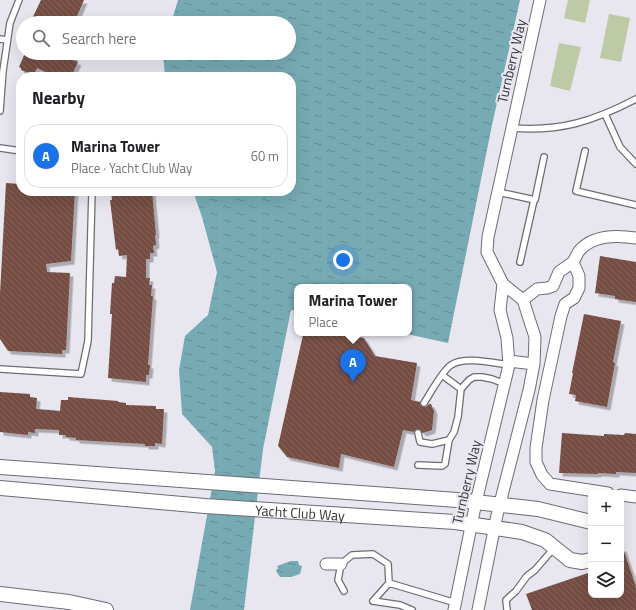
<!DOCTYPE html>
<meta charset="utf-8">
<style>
:root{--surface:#fff;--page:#f2f2f2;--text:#202124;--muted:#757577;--line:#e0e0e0;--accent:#1a73e8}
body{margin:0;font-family:"Titillium Web",sans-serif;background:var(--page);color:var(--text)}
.controls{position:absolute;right:12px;bottom:12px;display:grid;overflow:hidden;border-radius:8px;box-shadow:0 4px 16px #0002}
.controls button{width:36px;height:36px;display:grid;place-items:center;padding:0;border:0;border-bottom:1px solid var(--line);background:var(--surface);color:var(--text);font:20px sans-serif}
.you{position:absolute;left:343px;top:260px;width:14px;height:14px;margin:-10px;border:3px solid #fff;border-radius:50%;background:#1a73e8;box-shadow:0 0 0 6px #1a73e833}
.badge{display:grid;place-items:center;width:26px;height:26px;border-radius:50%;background:var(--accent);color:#fff;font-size:13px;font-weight:700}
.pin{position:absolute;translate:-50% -33px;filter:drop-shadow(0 1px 2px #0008)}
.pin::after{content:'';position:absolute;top:21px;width:14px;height:12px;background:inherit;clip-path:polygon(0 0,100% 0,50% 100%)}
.popup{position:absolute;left:294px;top:284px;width:118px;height:52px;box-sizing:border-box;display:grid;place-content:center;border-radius:8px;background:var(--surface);filter:drop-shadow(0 1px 3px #0005);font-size:13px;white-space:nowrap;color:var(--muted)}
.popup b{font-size:15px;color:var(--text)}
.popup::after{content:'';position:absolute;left:50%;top:100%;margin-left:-8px;border:8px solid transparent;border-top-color:var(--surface)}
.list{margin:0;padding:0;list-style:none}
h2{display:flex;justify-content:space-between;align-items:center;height:52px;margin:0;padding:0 16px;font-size:17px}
h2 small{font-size:13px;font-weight:400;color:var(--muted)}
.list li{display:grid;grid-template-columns:26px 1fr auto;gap:12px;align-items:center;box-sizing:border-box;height:64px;margin:0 8px 8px;padding:0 8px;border:1px solid var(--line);border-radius:16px}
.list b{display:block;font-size:15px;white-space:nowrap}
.list p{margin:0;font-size:13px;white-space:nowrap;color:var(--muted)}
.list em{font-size:13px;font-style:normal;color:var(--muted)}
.icon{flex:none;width:22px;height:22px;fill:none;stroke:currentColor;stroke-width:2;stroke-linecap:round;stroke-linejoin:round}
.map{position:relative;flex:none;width:636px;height:610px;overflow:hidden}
.search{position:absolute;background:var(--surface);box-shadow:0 4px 16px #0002;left:16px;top:16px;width:280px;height:44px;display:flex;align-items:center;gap:10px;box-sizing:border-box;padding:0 14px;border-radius:22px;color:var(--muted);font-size:15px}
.panel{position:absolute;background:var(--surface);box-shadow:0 4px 16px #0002;left:16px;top:72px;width:280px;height:124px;border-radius:16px}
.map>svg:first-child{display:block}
.pitch{fill:#bdcaa5}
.water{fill:url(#water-ripples)}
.building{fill:url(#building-back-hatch);filter:url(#shadow)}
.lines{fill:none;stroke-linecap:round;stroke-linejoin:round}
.service-casing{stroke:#6d6c74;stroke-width:8}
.minor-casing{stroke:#6d6c74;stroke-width:13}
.tertiary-casing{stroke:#6d6c74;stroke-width:16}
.service{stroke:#fff;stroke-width:5.5}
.minor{stroke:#fff;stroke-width:11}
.tertiary{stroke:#fff;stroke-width:14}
.labels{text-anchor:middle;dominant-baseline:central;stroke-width:4;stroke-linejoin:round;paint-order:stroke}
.street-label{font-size:14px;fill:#353438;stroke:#e8e7f0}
</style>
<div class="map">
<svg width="636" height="610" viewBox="0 0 636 610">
<defs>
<pattern id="water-ripples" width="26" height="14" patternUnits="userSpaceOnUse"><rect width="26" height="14" fill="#77abb4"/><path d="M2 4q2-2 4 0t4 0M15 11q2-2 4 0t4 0" fill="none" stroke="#628c93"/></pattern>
<pattern id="building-back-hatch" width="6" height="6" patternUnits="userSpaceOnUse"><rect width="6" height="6" fill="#744e42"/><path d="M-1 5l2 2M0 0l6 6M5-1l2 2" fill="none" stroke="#84655c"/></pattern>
<filter id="shadow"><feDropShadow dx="3.5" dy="3.5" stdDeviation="0" flood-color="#0004"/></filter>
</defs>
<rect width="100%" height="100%" fill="#e8e7f0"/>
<!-- pitch -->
<path class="pitch" d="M568,0H590L585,23L564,18Z
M609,14L630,18L621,62L600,58Z
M559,43L581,47L570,91L550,86Z"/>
<!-- water -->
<path class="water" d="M178,0H520L492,125L448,343L402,333H409V287H297V311L291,310L263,449L244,610H190L215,471L212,447L182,414L179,370L185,336L208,315L217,272L202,217L193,191H291V77H165L163,53H289V23H171Z
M291,561H298L299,565L302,566L300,574L291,577H280L276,571L278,568L277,566Z"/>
<!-- building -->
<path class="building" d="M41,0H84L74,23H30Z
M25,53H76L73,60L78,62L71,77H56L37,68L34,75L21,70V68L19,67Z
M6,183L21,184V191H75L71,261L46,264L47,272L70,273L66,350H62V354L8,351L0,339V294Z
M111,191H152L156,235H155L156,245L153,246L154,253H150V259H146V278H150L149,285H152L151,296H153L148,365H150L149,375H146V382L108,378L112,314H110L112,283H114L115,276L126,277L127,255L119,256L118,249L116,250L110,200H112Z
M600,256L636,262V302L615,299V296L595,293Z
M584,314L621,321L613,362L615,363L607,407L575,401L576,395L569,394L573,373H572Z
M306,333H337L364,338L375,356L417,363L411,400L420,402V405L423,407H426L429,404H431L434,411L432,430L423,433L419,429L415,430L414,432L403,430L394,467L341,454L339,468L287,457L278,446L303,335Z
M0,392L30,394V397L37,398L36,409L50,410L60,411L61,400H68V397L118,401V402L126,403V405L156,406V409H164L162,444L155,443V446H145V444L76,440V438L66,437V435H59V430L35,429V433L28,432V435L0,432Z
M562,433L604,436V434L624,435L625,433L636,434V473L616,472V474L598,473V474L559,473Z
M621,548H623L636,587V610H532L526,594L591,572V595H621Z"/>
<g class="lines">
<!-- service casing -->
<g class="service-casing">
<path id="service" d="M0,39L7,40
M0,111L3,71L10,23L19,0
M605,114L620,147L636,164
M512,128C560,132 594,121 636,99
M0,148L21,151
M585,151L576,191L636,205
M498,192L535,200L544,157
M520,262L534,200
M0,369L81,374L88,341L92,191
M442,375L461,389
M424,403C430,394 442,371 451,365C464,356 493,363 509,365
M418,433L420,442L432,444L449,440
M418,465L442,466L445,464L449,440L454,432L458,417L461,389L469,380L474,377H482L492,379L505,384
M389,583L456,603
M344,591L338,580L341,564L352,555L373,554L388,564L389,583L373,601
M373,601L400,605L412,610
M507,610L506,600L516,591L527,576L535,570L554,548"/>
</g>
<!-- minor casing -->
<g class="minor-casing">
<path id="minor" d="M523,300L537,289L547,288L553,286L559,272L573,262
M509,361L534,364
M608,493L550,484L542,475L536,462V448L543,400L561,316L565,304L574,298L579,288V276L573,262C575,259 577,254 579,251C593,234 617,235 636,238
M621,495L636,497
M326,564H341
M454,610L476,502L509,365L507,338L500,310L503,284
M478,610L497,515L529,390L534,364L535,337L523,300L503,284L487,252L488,237L540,0"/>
</g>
<!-- tertiary casing -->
<g class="tertiary-casing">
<g id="tertiary">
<path d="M0,467L457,500L538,509L591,522"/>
<path id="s1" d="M0,488L205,506L455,522L522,532L545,540L570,560L582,562L591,560"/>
<path d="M0,594L69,602L106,610"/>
</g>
</g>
<!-- service -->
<use href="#service" class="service"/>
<!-- minor -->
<use href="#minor" class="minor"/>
<!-- tertiary -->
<use href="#tertiary" class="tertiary"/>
</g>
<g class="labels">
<!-- street labels -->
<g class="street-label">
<text transform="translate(511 61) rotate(-77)">Turnberry Way</text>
<text transform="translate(466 482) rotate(-77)">Turnberry Way</text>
<text stroke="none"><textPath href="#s1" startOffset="301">Yacht Club Way</textPath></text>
</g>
</g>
</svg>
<div class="controls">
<button>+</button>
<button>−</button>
<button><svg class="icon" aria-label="layers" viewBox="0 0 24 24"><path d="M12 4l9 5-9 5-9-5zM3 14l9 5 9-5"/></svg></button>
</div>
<div class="you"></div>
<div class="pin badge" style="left:353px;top:382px">A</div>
<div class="popup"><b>Marina Tower</b>Place</div>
<div class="search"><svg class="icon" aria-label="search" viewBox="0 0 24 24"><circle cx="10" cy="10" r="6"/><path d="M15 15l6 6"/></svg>Search here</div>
<section class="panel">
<h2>Nearby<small></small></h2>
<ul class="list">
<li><span class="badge">A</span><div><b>Marina Tower</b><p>Place · Yacht Club Way</p></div><em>60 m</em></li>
</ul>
</section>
</div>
